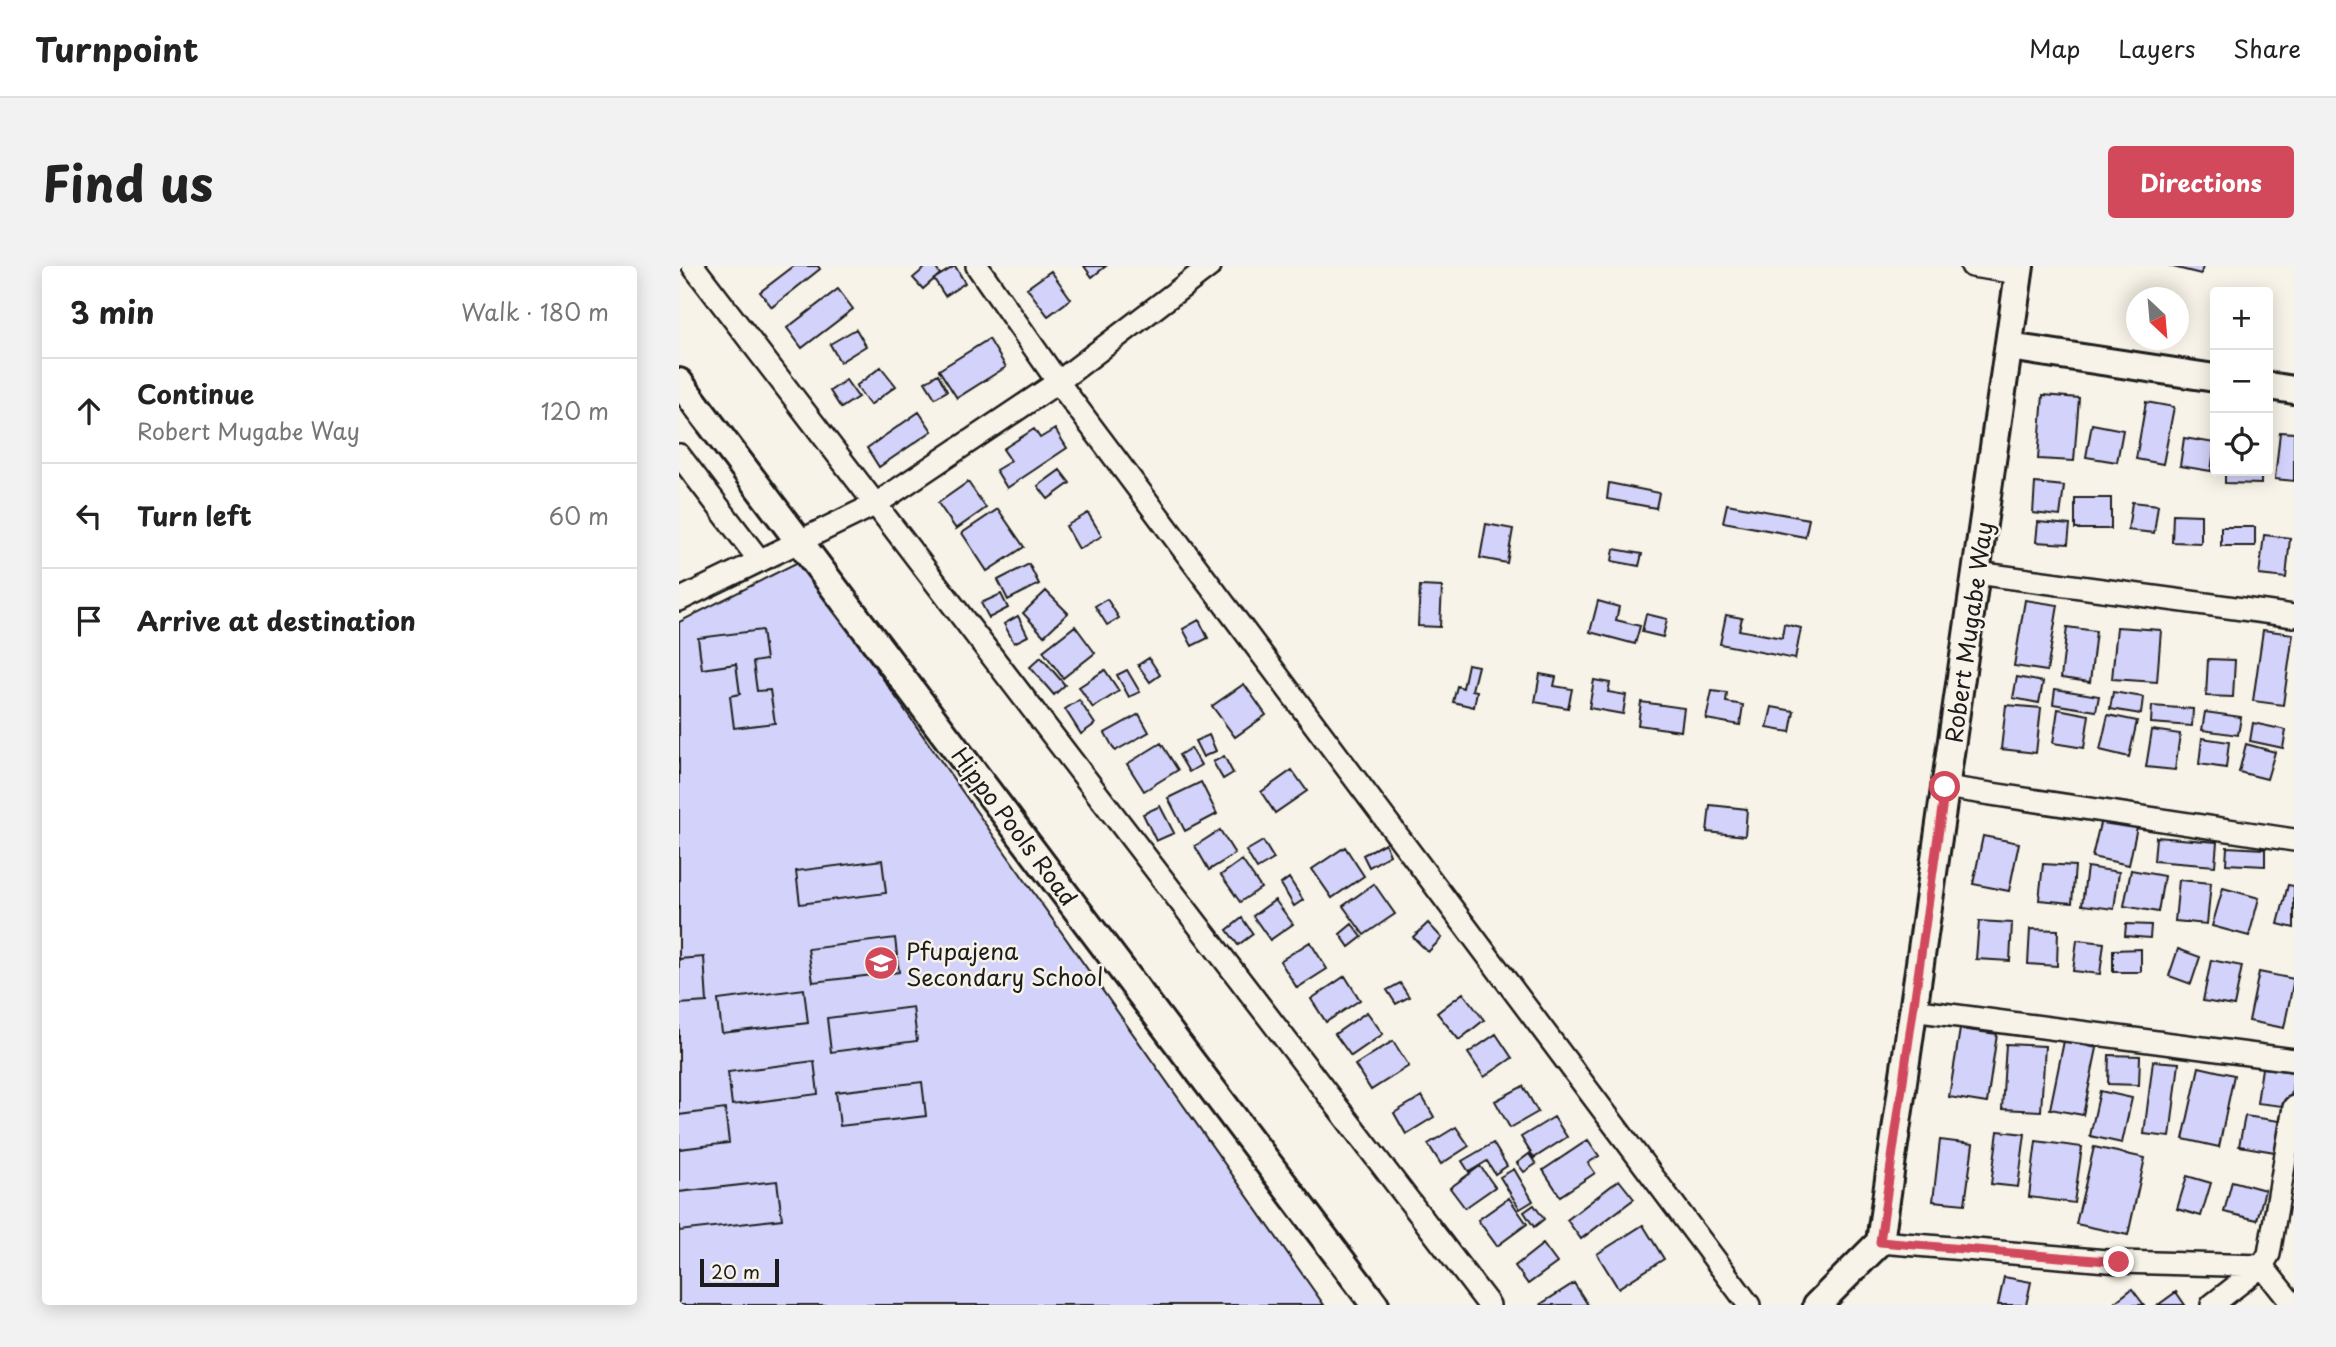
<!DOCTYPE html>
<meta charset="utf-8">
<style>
:root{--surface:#fff;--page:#f2f2f2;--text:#222;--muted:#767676;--line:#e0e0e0;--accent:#d1495b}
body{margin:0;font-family:"Playpen Sans",sans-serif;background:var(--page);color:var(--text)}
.controls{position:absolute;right:21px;top:21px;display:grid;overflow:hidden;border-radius:7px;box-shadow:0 4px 18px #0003}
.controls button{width:63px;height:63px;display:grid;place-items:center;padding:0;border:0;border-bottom:2px solid var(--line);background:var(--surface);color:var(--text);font:35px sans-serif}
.compass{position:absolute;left:1447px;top:21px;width:63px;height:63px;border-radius:50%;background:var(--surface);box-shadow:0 4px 18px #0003;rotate:154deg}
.scale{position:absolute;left:21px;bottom:18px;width:79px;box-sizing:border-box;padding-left:7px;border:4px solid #1c1c1c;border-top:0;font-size:19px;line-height:24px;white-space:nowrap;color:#1c1c1c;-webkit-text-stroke:5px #f7f3e8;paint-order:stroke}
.stop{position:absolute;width:21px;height:21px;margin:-16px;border:5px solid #d1495b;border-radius:50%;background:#fff}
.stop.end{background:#d1495b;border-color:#fff;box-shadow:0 2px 7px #0008}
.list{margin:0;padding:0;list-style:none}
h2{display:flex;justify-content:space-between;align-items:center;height:91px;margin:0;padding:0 28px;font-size:30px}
h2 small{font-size:23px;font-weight:400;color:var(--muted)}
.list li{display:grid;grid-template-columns:46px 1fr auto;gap:21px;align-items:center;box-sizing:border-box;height:105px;padding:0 28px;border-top:2px solid var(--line)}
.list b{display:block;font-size:26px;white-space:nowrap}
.list p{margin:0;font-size:23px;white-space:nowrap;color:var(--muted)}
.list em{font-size:23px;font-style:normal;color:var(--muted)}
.icon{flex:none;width:38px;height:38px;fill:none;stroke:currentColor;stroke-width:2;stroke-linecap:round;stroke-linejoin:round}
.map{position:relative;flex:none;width:1615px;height:1039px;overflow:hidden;border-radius:7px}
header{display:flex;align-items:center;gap:42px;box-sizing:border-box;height:98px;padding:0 35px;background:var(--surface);border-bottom:2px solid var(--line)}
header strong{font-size:33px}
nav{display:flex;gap:38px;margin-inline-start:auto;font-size:24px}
.intro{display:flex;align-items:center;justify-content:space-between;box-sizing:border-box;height:168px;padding:0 42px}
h1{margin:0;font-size:49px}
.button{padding:18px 32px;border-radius:7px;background:var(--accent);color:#fff;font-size:24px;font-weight:700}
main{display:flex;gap:42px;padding:0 42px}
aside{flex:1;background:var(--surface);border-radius:7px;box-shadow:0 4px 18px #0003}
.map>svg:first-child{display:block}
.building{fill:#d3d2fa;stroke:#1c1c1c;stroke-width:2}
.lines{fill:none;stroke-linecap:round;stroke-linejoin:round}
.minor-casing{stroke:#1c1c1c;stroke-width:26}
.tertiary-casing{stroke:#1c1c1c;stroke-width:32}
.minor{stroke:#f7f3e8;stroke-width:21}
.tertiary{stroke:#f7f3e8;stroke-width:26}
.route{stroke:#d1495b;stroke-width:9}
.labels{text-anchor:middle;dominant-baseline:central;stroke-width:5;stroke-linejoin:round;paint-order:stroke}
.street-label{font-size:23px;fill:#1c1c1c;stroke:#f7f3e8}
.poi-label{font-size:23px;fill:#1c1c1c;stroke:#f7f3e8;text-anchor:start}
</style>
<header>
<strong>Turnpoint</strong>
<nav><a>Map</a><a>Layers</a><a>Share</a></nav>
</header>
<div class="intro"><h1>Find us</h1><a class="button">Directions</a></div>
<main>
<aside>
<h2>3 min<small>Walk · 180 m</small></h2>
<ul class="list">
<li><svg class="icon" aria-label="ahead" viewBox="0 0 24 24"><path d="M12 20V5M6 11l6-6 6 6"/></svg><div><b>Continue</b><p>Robert Mugabe Way</p></div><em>120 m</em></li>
<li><svg class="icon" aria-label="left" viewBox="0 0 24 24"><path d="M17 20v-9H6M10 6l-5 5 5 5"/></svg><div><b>Turn left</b></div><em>60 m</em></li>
<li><svg class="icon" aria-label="arrive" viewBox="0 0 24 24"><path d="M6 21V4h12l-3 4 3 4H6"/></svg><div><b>Arrive at destination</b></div></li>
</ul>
</aside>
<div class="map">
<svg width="1615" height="1039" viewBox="0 0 1615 1039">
<rect width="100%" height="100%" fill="#f7f3e8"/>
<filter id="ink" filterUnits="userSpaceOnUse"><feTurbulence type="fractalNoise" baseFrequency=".0143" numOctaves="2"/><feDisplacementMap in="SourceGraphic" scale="14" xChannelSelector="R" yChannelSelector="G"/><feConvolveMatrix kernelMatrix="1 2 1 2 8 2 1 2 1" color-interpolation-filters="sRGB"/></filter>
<g filter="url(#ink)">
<!-- building -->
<path class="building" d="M115,0H139L141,3L93,41L81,26Z
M248,0H255L261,8L244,23L234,12Z
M276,0L286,17L266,30L255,13Z
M405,0H427L413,11Z
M1490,0H1524L1522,8Z
M372,5L392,33L369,50L348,22Z
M159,23L174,43L123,82L108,62Z
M177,63L187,80L161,96L151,78Z
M310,73L327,101L278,132L260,104Z
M202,101L217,120L191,139L177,120Z
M259,108L268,125L256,132L246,116Z
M167,114L179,131L162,142L151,125Z
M1364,129L1400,132L1395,195L1359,193Z
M1467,136L1495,141L1484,198L1457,193Z
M240,146L253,165L200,201L188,182Z
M1413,158L1444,164L1438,196L1407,191Z
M355,163L361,172L376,163L388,182L328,222L317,204L332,195L324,183Z
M1601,166L1615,167V215L1596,213Z
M1505,172L1536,177L1532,205L1501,200Z
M381,204L391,217L369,233L359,220Z
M1546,205H1582V218L1546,217Z
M289,216L307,242L277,263L259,237Z
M930,217L980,227L977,242L928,233Z
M1356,217L1385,220L1381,250L1354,247Z
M1396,232H1432V263H1396Z
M1453,236L1479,239L1475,267L1449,264Z
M1048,238L1130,253L1126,271L1044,256Z
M319,243L345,281L308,305L283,267Z
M409,247L423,270L400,283L387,260Z
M1494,248L1522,249V277L1493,276Z
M1359,256L1391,259L1389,278L1357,276Z
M807,258L834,263L828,297L801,292Z
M1542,261H1576V280H1542Z
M1585,269L1611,272L1607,312L1580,309Z
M935,283L963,288L960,300L933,295Z
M121,295L645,1039H0V356Z
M350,298L360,318L329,334L319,314Z
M741,320L763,321L761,361L739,360Z
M367,325L389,347L365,370L344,347Z
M322,328L329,342L310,352L302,337Z
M428,333L440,352L428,359L416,340Z
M1346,334L1379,339L1368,405L1335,400Z
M919,335L940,341L937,354L961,360L956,378L911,366Z
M967,348L988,353L984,371L963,366Z
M1047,349L1063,352L1060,364L1103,372L1105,358L1122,362L1116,393L1041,378Z
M339,350L349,370L335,377L325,358Z
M520,354L529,372L513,380L504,363Z
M396,360L416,387L384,412L364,385Z
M1388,361L1417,365L1411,416L1382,412Z
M1438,361L1482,364L1478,416L1433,413Z
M83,364L87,394L74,396L78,425L91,424L96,457L55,462L51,430L61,428L57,398L23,403L19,372Z
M1584,364L1614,368L1604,439L1574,435Z
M362,391L386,419L375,429L351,401Z
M470,392L481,409L471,416L459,399Z
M1529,393L1556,394L1554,431L1527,430Z
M789,398L799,400L793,424L798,425L795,441L774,436L778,420L784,422Z
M426,404L440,425L414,442L400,421Z
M448,404L461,426L450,431L438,409Z
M861,408L877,411L875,420L893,423L889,442L856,436Z
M1338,411L1364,416L1360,437L1334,432Z
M915,414L931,417L929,426L947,429L944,448L910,442Z
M565,418L587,449L556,471L533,440Z
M1376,423L1420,430L1417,445L1374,438Z
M1033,425L1048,427L1047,436L1064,439L1061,459L1027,453Z
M1434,426L1464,431L1462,448L1431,443Z
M400,434L416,458L402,468L386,443Z
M962,436L1005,442L1002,465L959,459Z
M1327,439L1362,442L1357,487L1322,483Z
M1473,440L1514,443L1513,460L1472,457Z
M1093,441L1115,445L1111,466L1088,462Z
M1379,443L1410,449L1405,482L1374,477Z
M1526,446L1562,451L1559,469L1523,464Z
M460,448L470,466L436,485L426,467Z
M1429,449L1458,455L1450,491L1421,484Z
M1574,457L1607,464L1604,482L1571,475Z
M1473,464L1501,468L1496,504L1467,501Z
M530,469L537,485L524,491L516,475Z
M1523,472L1550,476L1547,502L1520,498Z
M482,477L499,504L465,525L448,498Z
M1567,478L1596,486L1588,513L1560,506Z
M512,482L522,499L510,506L500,489Z
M545,490L554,507L544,513L534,496Z
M613,504L628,525L596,547L582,526Z
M522,516L538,548L506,565L489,532Z
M1031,539L1068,543L1066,570L1028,566Z
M481,540L495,567L477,575L464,548Z
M1422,553L1458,561L1450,599L1413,591Z
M541,564L556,588L530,604L516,580Z
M1304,570L1340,577L1330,625L1294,618Z
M1477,571L1538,576L1536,600L1475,595Z
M584,575L595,593L578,603L567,585Z
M706,577L711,589L690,601L684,589Z
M666,581L685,610L653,632L633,603Z
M1548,581L1586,583V600L1547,598Z
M203,594L207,627L121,638L117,605Z
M563,594L582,622L561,636L542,609Z
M1364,598L1396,600L1393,637L1360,634Z
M1408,601L1440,606L1435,643L1403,639Z
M1452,604L1485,610L1479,646L1445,640Z
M610,612L624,634L615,640L602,618Z
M1500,614L1532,617L1528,658L1496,655Z
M695,618L716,648L685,669L664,640Z
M1609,619L1615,620V662L1599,658Z
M1544,622L1580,632L1570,670L1533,660Z
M596,634L614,658L591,674L574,650Z
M563,652L574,668L559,679L548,664Z
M1300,655L1333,657L1331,695L1297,693Z
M749,657L763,672L749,686L734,671Z
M673,658L683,671L670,681L661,668Z
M1447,658L1472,659L1471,672L1446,670Z
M1351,663L1379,664L1378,700L1349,698Z
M216,672L220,706L134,716L129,683Z
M1398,674L1425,677L1421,708L1394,705Z
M631,676L648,703L618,722L601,695Z
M1462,683V706H1434V684Z
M1499,683L1521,691L1512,718L1490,710Z
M25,691L28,736L0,738V693Z
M1532,694L1563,700L1555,740L1524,735Z
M1580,706L1615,713L1605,762L1570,755Z
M666,710L681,734L647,756L632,733Z
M721,717L730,731L717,738L708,724Z
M125,723L129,757L43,767L39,734Z
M784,727L805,754L780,774L758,747Z
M234,741L238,775L152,786L148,752Z
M688,746L704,768L672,790L656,768Z
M1281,763L1318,768L1308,837L1270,831Z
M817,768L833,792L805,811L789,787Z
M714,775L730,800L692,824L676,799Z
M1385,775L1418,782L1404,849L1371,843Z
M1327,778L1366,780L1362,845L1323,843Z
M1430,789L1461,790L1460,819L1429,818Z
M135,795L139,828L53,839L49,806Z
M1474,795L1500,797L1491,871L1465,868Z
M1520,801L1555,809L1540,881L1504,873Z
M1583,802L1615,806L1611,841L1578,837Z
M243,816L247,850L161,860L157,826Z
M844,820L859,846L831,862L816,835Z
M1421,825L1453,832L1443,877L1411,870Z
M743,830L755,851L727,868L715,847Z
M46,843L50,877L0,883V849Z
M1566,850L1601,855L1596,886L1560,880Z
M875,851L888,871L855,892L842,871Z
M777,861L790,880L762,898L749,878Z
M1319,865L1346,868L1339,921L1312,918Z
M909,874L920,890L909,897L916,907L881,930L864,904Z
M1261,874L1294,878L1286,938L1254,935Z
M1357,875L1403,881L1395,937L1350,931Z
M814,877L828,900L816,908L808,895L790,906L783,895Z
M1415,881L1466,892L1449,969L1397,958Z
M850,888L857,898L845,906L838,897Z
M801,900L816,921L786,942L771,922Z
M835,903L854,935L841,943L821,911Z
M1508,910L1532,917L1522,950L1498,943Z
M940,914L955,933L902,973L888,954Z
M98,915L103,953L0,965V926Z
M1553,915L1586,924L1578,954L1545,946Z
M830,932L848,958L818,980L799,954Z
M855,939L865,953L855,961L845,946Z
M964,959L985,993L939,1022L918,988Z
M864,978L878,997L849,1018L836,1000Z
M1325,1011L1352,1016L1347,1039H1319Z
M895,1017L909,1039H863L862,1038Z
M1453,1023L1465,1039H1438L1436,1036Z
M1497,1026L1506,1039H1479Z"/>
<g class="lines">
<!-- minor casing -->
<g class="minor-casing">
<path id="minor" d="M14,0L810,1039
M298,0L379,116L1070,1039
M1293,0L1340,7
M0,189L81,295
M1298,307L1615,350
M0,334L197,238L379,116L531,0
M1266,521L1615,574
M1233,744L1615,794
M1201,976L1440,996L1583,1000
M1583,1000L1614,1039
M1533,1039L1583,1000L1590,988L1615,841"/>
</g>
<!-- tertiary casing -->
<g class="tertiary-casing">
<path id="tertiary" d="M1330,81L1536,112
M0,116L696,1039
M1589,120L1615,124
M1138,1039L1201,976L1341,0"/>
</g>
<!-- minor -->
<use href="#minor" class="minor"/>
<!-- tertiary -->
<use href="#tertiary" class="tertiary"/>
</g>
</g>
<g class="lines" filter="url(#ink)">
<!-- route -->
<path class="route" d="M1266,521L1201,976L1440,996"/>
</g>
<!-- icons -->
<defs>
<g id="school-disc" transform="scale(1.75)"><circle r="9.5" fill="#d1495b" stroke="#f7f3e8"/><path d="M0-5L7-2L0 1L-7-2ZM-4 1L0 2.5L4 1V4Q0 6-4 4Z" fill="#fff"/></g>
</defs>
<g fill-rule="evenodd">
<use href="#school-disc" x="202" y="697"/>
</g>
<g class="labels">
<!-- street labels -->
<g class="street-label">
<text transform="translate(1289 366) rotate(-82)">Robert Mugabe Way</text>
<text transform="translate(336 560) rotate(53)">Hippo Pools Road</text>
</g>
<!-- poi labels -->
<g class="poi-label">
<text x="227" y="684">Pfupajena<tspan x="227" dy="26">Secondary School</tspan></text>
</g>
</g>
</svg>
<div class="controls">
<button>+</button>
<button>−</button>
<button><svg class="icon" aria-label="locate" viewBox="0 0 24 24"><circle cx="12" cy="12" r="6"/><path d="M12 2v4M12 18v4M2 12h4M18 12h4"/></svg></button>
</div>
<svg class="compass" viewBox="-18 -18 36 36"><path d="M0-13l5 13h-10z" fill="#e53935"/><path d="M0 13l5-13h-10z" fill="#767676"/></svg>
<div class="scale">20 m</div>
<div class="stop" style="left:1266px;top:521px"></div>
<div class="stop end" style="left:1440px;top:996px"></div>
</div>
</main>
